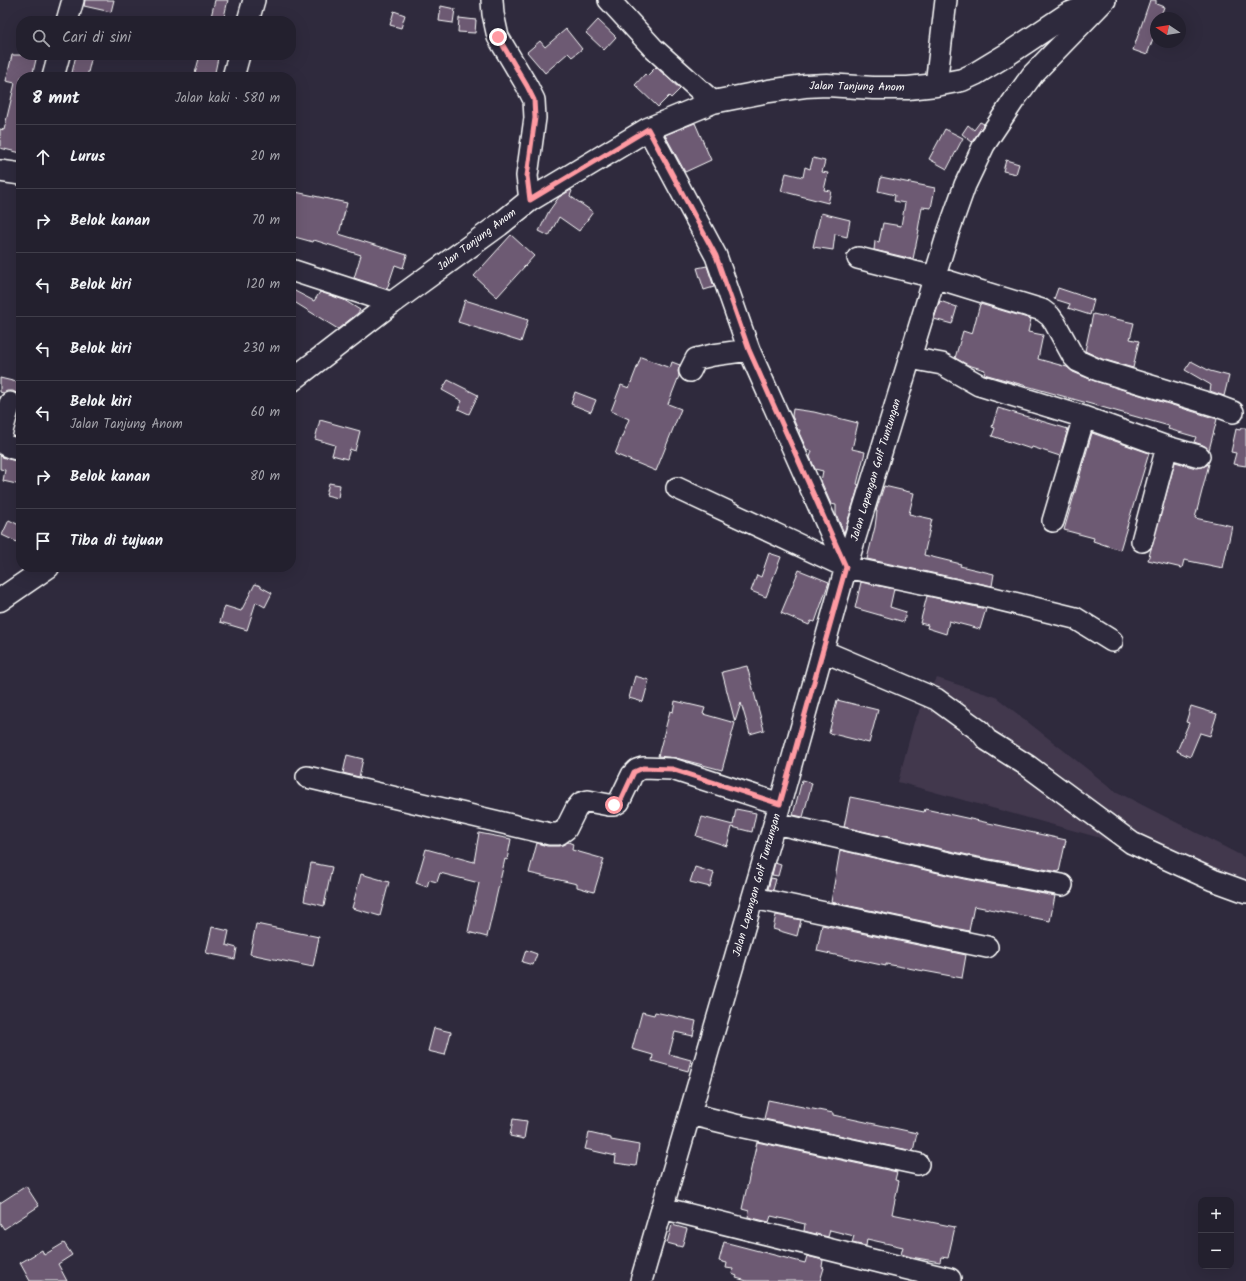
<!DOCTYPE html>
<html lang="id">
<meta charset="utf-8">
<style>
:root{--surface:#23202e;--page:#2b2836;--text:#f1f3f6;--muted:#a3a3aa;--line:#403e4a}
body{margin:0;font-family:Kalam,sans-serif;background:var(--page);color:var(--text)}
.controls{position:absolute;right:12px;bottom:12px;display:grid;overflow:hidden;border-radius:8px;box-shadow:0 4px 16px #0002}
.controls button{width:36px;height:36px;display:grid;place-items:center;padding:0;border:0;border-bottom:1px solid var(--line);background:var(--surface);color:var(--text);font:20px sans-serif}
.compass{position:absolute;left:1150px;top:12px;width:36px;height:36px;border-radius:50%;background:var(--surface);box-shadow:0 4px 16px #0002;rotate:282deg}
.stop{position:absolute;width:12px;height:12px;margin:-9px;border:3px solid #ff9aa2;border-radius:50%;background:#fff}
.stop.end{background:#ff9aa2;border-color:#fff;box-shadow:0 1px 4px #0008}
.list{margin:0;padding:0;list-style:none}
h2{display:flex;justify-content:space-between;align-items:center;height:52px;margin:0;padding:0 16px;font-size:17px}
h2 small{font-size:13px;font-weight:400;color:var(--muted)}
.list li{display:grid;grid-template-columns:26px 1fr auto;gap:12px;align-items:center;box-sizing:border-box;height:64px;padding:0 16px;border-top:1px solid var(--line)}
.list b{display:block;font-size:15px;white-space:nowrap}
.list p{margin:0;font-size:13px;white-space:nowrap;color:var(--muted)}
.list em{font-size:13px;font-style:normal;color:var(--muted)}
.icon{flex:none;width:22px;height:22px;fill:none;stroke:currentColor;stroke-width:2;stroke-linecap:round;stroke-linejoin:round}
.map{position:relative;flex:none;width:1246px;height:1281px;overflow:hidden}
.search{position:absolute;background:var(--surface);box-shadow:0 4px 16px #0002;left:16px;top:16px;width:280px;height:44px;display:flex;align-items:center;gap:10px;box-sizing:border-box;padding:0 14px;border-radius:16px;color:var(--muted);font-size:15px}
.panel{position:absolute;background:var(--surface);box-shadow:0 4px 16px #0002;left:16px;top:72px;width:280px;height:500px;border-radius:16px}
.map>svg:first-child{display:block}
.built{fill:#42384d}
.building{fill:#6d5a73;stroke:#fff}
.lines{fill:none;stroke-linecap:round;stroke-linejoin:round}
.minor-casing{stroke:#fff;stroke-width:24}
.major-casing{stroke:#fff;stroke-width:25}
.minor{stroke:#2f2a3d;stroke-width:21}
.major{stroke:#2f2a3d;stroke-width:22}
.route{stroke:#ff9aa2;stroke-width:5}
.labels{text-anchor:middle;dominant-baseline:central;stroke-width:3;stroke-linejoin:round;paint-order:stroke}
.street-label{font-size:11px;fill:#fff;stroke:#2f2a3d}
</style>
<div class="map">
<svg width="1246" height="1281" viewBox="0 0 1246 1281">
<rect width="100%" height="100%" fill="#2f2a3d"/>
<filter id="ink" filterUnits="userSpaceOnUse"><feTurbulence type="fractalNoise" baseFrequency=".025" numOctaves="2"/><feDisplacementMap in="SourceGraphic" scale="8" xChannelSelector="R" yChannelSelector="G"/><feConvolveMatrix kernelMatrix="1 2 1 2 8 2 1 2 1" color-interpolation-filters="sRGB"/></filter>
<g filter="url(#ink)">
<!-- built -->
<path class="built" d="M937,678L996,697L1115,791L1246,858V897L1097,837L898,782L914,722Z"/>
<!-- building -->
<path class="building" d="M85,0H114L111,12L84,6Z
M215,0H228L223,21H210Z
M1150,0H1156V4L1164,7L1160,18H1156V30L1147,55L1133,50Z
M441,6L455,9L453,23L439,21Z
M394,11L405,15L401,28L390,25Z
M459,18L476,20L475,33L458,32Z
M598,20L616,37L604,50L586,33Z
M566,29L582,49L572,57L568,53L545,73L527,52L540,41L545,47Z
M12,55H37L32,77H21V124L19,133L21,134V153L0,148V129L4,130L15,83L6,81Z
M76,55H92L87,77H71Z
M200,55L218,58L214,77H194Z
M656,67L680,89L671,98L669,96L658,107L635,85L645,74L647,76Z
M980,122L984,124L972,142L962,134L968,125L974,130Z
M695,123L711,160L685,172L665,135Z
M945,129L963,138L947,169L929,159Z
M813,158L825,161L822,172L828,173L824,190L831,191L828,203L781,191L786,173L803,177L805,167L810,169Z
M1006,160L1019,164L1016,174L1003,171Z
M881,177L935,188L931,208L922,207L918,230H919L913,259L874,250L875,241L879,242L883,223L901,226L905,203L894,201L895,195L878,191Z
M571,190L572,191L570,196L593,212L579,231L559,217L549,236L539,231L549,211L559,197Z
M291,191L347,203L339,234L407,255L403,268L395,265L387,289L354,278L361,255L314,240L313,242L291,236Z
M821,213L850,220L847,237L835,234L833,250L813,247Z
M511,235L534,256L497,297L474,276Z
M707,266L714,287L704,290L697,268Z
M1058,288L1094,300L1090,315L1068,308L1070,304L1054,299Z
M291,289L314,301L320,292L344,300L360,310L358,313L338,329L291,300Z
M465,300L528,320L521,342L458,322Z
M940,301L957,307L952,324L934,319Z
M980,304L1031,319L1028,332L1043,335L1038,359L1067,367L1073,372L1095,381L1217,419L1209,450L1203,445L1194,442L1196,437L1168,429L1169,426L984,374L985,370L968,365L955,358L963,331L972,334Z
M1093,314L1134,323L1130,339L1139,341L1133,368L1102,359L1085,351Z
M641,357L670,368L672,362L680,365L678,371L679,376L668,404L681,409L656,471L615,454L629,419L611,411L621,385L629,388Z
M1191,361L1210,371L1229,376L1224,396L1210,391L1211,385L1185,370Z
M0,378L21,383V398L18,394L13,391H7L3,393L0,392Z
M448,380L478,395L469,414L458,409L462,401L442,390Z
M575,392L596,400L591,412L571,404Z
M998,408L1068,429L1060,456L1032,447L1031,449L992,436L995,428L992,427Z
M793,409L814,412L858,423L852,449L865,452L857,484L859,485L844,533L836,514V505L831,504L821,481L823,471L815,469L810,457L812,451L807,450L799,433L800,430H798L792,416Z
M320,420L360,431L355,451L350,449L347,459L332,455L335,445L315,439Z
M1241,428H1246V466L1233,464L1236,453L1231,452L1236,429L1240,430Z
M1092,433L1149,453L1120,550L1093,541L1094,538L1064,530Z
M0,456L8,459L21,462V485L3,481L5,470L0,469Z
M1175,462L1196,468L1202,467L1209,464L1195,518L1232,526L1223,568L1184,560L1182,568L1148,560Z
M329,483L340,485L338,498L326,495Z
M884,486L914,493L909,514L932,519L924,555L961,564L960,566L994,574L992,586L867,559L875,527L877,511H876Z
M9,520L21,526V544L2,535Z
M769,553L781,557L766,597L751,591L757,575L761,577Z
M799,570L829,582L815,622L811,621L809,625L781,613Z
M861,582L894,589L890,607L906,612L904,622L855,608Z
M255,584L261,586V587L272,593L265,607L256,602L247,630L220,622L225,606L241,611Z
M927,596L986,609L980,629L949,621L946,634L927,628L928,625L920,623Z
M747,666L764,730L750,734L741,703L735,722L722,672Z
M635,676L649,680L643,702L629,698Z
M837,700L878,710L869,743L829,733Z
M675,701L705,708L703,714L735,723L722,770L676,758L658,756L670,711L673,712Z
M1191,706L1217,714L1210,736L1200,733L1190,757L1177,751L1189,723L1186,722Z
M347,755L363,759L359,777L343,773Z
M802,780L812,783L803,817L793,815Z
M850,797L924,812L925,809L1066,840L1059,872L968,855L844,827Z
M736,809L756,813L752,832L732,827L727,846L696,836L702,817L733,825Z
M479,833L511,839L507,860L505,859L487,937L468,932L479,883L440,873L437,882L429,880L427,887L416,883L426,849L474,862Z
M568,842L573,844L572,850L604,859L594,892L577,887V884L529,873L537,843L547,846H559Z
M840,850L964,879L1055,896L1050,921L974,906L969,931L831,902Z
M311,863L332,867L324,906L304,901Z
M775,863L781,865L778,876L772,875Z
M695,867L714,873L710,887L690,882Z
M361,874L389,882L380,916L352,908Z
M771,878L776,879L773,890L768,889Z
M776,915L801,920L797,936L773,929Z
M256,924L319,937L313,967L250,954Z
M822,925L966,955L962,978L886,964V966L817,951Z
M212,927L229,931L226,945L237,948L235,959L206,953Z
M526,950L537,954L533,965L522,962Z
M642,1012L654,1015L655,1012L696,1021L693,1036L675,1032L669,1054L691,1060L688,1071L652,1061L653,1055L632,1049Z
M434,1028L451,1032L445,1055L428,1051Z
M768,1100L833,1113V1115L917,1133L913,1151L764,1119Z
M513,1119L527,1121L524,1139L510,1136Z
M589,1133L611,1138V1140L639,1145L636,1166L615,1163L616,1156L585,1149Z
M757,1142L897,1172L895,1180L899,1181L892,1214L955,1227L948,1258L941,1257L940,1262L911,1257L901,1254L903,1247L867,1239L866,1246L852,1243L854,1236L830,1230L828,1237L804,1231L805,1224L771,1216L769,1222L748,1217L749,1211L742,1209Z
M26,1186L39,1206L4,1229L0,1223V1203Z
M672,1225L687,1229L682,1247L667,1243Z
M724,1242L805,1263L807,1256L823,1260L822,1267L824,1268L820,1281H747L736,1278L737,1276L732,1274L733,1269L726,1268L727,1263L719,1261Z
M64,1243L72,1255L58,1264L67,1281H30L20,1263L42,1250L44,1255Z"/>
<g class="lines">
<!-- minor casing -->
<g class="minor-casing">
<path id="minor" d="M492,0L493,14L498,37L527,86L534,100L535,118L527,176L530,200
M609,0L654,49L713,102
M67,21L73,0
M248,21L254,0
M53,77L59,55
M233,77L239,55
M936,85L946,0
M648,129L716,256L749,350L846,567
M0,171L21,174
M858,258L934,277L1042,310L1050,316L1055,323L1073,356L1078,361L1098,370L1217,406L1233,412
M291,270L392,303
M910,358L942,364L979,385L1084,417L1167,447L1199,456
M690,371L696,359L713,355L749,350
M10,403L0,438C3,447 13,448 21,450
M677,488L846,567L993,598L1075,618L1112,641
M1053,521L1084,417
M1142,541L1167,447
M823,651L936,699L980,731L987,740L1028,766L1132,843L1213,880L1246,892
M307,777L550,834H559L566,829L576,809L581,803L588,801L609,805H614L619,802L632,775L637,770L643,768L672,769L780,804
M775,823L966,867L1062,885
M753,898L987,947
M690,1114L735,1125L918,1164
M662,1208L888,1264L950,1279
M641,1281L780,804L846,567L948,233L965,185L984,145L1014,100L1033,74L1105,0"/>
</g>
<!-- major casing -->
<g class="major-casing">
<path id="major" d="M291,381L392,303L499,225L530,200L648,129L713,102L769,91L805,86L827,85L873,88H908L936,85L962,80L975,74L1008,54L1068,14L1104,0
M0,600L48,567"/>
</g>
<!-- minor -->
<use href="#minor" class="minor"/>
<!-- major -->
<use href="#major" class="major"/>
</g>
</g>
<g class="lines" filter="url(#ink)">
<!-- route -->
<path class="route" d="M498,37L527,86L534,100L535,118L527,176L530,200L648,129L716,256L749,350L846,567L780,804L672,769L643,768L634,772L622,798L619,802L614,805"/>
</g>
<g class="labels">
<!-- street labels -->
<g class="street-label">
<text transform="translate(857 87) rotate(1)">Jalan Tanjung Anom</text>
<text transform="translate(477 240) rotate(-37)">Jalan Tanjung Anom</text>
<text transform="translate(876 470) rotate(-73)">Jalan Lapangan Golf Tuntungan</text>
<text transform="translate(757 885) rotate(-74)">Jalan Lapangan Golf Tuntungan</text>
</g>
</g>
</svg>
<div class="controls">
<button>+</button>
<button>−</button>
</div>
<svg class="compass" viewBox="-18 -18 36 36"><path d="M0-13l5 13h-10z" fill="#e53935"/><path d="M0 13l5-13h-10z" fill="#a3a3aa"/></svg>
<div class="stop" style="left:614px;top:805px"></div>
<div class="stop end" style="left:498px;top:37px"></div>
<div class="search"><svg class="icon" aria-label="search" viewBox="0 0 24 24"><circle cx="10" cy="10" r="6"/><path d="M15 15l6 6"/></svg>Cari di sini</div>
<section class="panel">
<h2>8 mnt<small>Jalan kaki · 580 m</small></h2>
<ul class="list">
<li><svg class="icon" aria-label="ahead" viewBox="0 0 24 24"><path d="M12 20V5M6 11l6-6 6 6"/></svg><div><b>Lurus</b></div><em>20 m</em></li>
<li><svg class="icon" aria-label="right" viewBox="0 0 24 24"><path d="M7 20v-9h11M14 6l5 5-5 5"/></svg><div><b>Belok kanan</b></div><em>70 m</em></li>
<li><svg class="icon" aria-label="left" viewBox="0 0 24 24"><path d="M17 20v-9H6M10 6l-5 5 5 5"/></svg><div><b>Belok kiri</b></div><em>120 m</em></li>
<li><svg class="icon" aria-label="left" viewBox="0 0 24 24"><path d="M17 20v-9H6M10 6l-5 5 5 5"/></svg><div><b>Belok kiri</b></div><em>230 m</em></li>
<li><svg class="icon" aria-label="left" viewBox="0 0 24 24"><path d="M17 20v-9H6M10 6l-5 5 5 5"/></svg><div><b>Belok kiri</b><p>Jalan Tanjung Anom</p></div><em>60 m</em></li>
<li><svg class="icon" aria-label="right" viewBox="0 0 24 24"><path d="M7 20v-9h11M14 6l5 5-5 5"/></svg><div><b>Belok kanan</b></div><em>80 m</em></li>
<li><svg class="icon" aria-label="arrive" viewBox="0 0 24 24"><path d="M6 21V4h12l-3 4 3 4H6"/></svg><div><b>Tiba di tujuan</b></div></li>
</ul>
</section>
</div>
